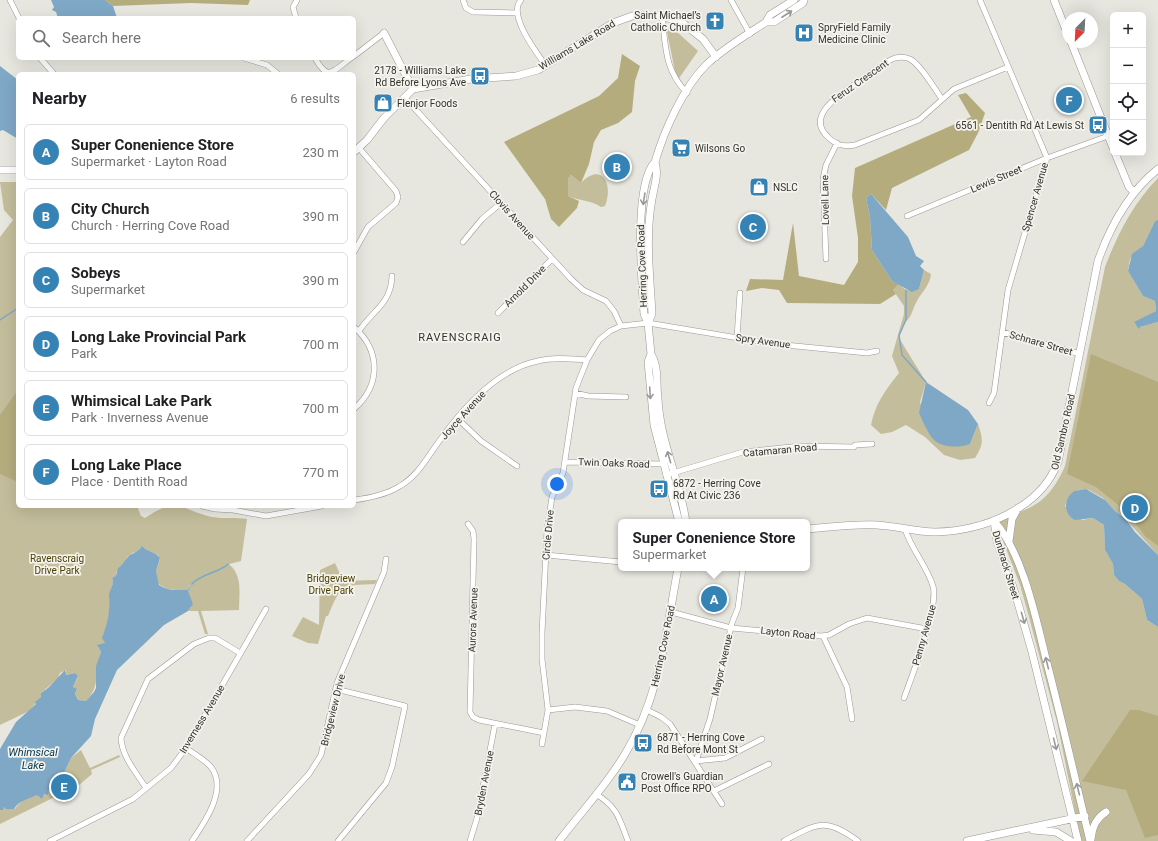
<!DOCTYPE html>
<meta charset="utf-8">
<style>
:root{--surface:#fff;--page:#f2f2f2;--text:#202124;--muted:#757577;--line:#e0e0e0;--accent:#3583b5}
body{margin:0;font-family:Roboto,sans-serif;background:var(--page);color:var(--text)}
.controls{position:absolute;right:12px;top:12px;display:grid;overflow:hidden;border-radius:6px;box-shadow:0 4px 16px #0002}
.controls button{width:36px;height:36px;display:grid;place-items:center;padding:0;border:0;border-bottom:1px solid var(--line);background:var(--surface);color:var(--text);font:20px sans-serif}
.compass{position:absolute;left:1062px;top:12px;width:36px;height:36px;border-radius:50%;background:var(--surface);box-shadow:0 4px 16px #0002;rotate:204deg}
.you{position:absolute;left:557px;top:484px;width:14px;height:14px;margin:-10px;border:3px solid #fff;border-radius:50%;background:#1a73e8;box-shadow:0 0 0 6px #1a73e833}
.badge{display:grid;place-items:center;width:26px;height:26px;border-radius:50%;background:var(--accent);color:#fff;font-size:13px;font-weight:700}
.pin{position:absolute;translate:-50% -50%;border:2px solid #fff;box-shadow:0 1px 4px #0006}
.popup{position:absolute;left:618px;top:519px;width:192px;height:52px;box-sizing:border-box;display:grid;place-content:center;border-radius:6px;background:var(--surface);filter:drop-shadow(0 1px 3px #0005);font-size:13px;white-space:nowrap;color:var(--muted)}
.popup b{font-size:15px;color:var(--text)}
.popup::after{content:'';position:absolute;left:50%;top:100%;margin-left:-8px;border:8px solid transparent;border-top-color:var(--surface)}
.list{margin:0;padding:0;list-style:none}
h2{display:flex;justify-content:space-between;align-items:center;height:52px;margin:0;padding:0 16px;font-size:17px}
h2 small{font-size:13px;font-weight:400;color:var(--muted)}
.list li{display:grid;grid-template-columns:26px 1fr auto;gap:12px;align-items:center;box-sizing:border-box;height:56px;margin:0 8px 8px;padding:0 8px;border:1px solid var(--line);border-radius:6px}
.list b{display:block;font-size:15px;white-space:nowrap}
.list p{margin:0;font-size:13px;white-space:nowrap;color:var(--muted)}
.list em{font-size:13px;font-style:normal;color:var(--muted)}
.icon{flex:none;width:22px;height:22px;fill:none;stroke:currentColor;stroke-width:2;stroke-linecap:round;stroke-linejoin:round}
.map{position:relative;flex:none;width:1158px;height:841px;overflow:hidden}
.search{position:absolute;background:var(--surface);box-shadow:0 4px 16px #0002;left:16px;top:16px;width:340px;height:44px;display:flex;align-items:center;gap:10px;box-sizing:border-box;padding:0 14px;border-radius:6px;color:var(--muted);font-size:15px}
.panel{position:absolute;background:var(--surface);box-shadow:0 4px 16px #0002;left:16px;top:72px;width:340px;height:436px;border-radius:6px}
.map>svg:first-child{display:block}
.green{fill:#c3bd9b}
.forest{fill:#b5ac7e}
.water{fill:#7fa8c6}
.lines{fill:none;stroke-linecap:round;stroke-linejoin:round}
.stream{stroke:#7fa8c6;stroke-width:1.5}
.street-casing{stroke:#999892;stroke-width:6}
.secondary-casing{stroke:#999892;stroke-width:8}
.street{stroke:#fff;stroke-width:5}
.secondary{stroke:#fff;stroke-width:7}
.oneway{stroke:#999998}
.labels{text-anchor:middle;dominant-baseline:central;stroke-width:3.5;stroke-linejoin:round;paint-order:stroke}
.poi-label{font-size:10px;fill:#333330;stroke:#f4f3ec;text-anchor:start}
.street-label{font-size:10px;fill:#333330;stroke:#f4f3ec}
.park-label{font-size:10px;fill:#493e03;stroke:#f4f3ec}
.neighbourhood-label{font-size:11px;letter-spacing:1px;fill:#333330;stroke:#f4f3ec}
.water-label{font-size:11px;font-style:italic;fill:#013755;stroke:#f4f3ec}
</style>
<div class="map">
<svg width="1158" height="841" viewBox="0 0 1158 841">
<rect width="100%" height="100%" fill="#e7e6df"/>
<!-- green -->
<path class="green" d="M666,27L677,32L698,51L677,81Z
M571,175L581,183C601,162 614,183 605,206L601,207C591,200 579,201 568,196V179Z
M1158,178V220L1155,221L1143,246L1130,259L1128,271L1143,296L1155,301L1156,311L1134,323L1140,327L1158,322V555L1123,516L1115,511L1103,498L1089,490C1076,488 1069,494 1065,506L1082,520L1093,518L1104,525L1105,550L1113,564L1114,575L1119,581L1125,584L1142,599L1147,620L1158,627V841H1081L1057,722L1029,617L1020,585L995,520C1032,509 1048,504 1065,466L1105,267C1118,233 1133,204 1158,178Z
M0,182H18V506H137L141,516L145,518C179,495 180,510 212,517C224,519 235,517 247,519L241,561L229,564C243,576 239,593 239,610L201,611L208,634H205L198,611H188L191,607L188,591L191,584L187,590C175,590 166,591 158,583L156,571L160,559L158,555L141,547L139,551L132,553L130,556H128L116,573L117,576L112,578L113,583L109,596L110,619L103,637L105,643L98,647L101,652C93,673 102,684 86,701L78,700L75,694L77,690L73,687L78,677L75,673L65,675L66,670L60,673L58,678L41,693V697L29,711L0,725V237L13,220L4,210Z
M924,270L931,274C930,286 921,292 916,303C912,310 912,317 905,322L899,338L926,382L920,402L933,439L970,444L978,424C983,439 984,444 975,458L960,460L944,455L925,437L906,425L892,432L881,434L871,425C875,404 886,389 899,373L892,356L904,314V306L893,290L899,284L906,290L919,289Z
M335,563L343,581L377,580L375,584C341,585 341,585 328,616H326L318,644L308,643L292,636L303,617L319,625L320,570Z
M81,750L90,768L119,755L120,757L91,770L92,774L79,785L0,824V810H3V807L15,809C19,802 28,796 36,795L40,798L44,794H47L62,777L71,758Z"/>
<!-- forest -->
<path class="forest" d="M105,0H250L248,5L191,3L113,6Z
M622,54L640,66L635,81L632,112L618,123L601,130L594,142L589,164L581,183L571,175L568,179V196L579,201L577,208L559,227L551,219L545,199L504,142L599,96L618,78Z
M966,93L985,113L978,133L969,150L892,188L886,210L871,194L866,198L870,217L872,250L892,281L899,284L893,290L896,294L880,304L787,303L779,290L762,288L746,291L750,279L783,280L793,223L799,276L844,285L858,262V238L852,196L855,168L971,117L958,95Z
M1091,354L1158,382V546L1145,536L1128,513L1096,487L1067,474Z
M18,390V482L0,474V415Z
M1130,710H1139L1158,716V835L1145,838L1126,790L1082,781Z"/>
<!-- water -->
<path class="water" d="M51,0H105L113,6L117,18H58L56,12L52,10L54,7Z
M0,66L18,80V139L3,130L0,131Z
M871,194L908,237L916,256L924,261L920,266L924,270L919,289L912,292L892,281L872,250L870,217L866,198Z
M1158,220V322L1140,327L1139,329L1134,322L1156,311L1155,301L1143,296L1128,271L1132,254L1143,246L1155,221Z
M926,382L968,410L978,424L970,444C960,448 941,448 933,439C927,432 923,421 919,413Z
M1086,489L1105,500L1115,511L1125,518L1135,532L1158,555V627L1147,620L1142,599L1125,584L1119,581L1114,575L1113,564L1105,550L1104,525L1093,518L1075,520C1064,515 1063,500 1073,492C1076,490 1082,490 1086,489Z
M142,546C147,552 155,551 160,558L156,571L159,585C168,591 176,590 187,590L192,584L188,591L193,604L188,611L164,625L117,670L95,719L91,736L71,758L62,777L56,785H54V788L49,790L48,795L44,794L42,799L36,795C30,799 19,800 14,809H6L4,807L3,810H0V749L16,722L36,704L35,702L41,697V693L48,688L65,670L66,675L75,673L78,676L73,687L77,689L75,694L78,700L86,701L94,692L96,688V666L101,652L97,645L105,643L102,638C108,623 110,612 109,596C109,589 115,585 112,578L116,576L118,568C122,566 123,562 127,558C131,553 138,553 142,546Z"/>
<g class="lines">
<!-- stream -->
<path class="stream" d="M906,290V320L899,335L902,355L926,382
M0,320L18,308
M192,584C200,574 223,571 228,564"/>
<!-- street casing -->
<g class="street-casing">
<path id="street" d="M10,0L19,18
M463,0L466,8L473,12L517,13
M521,0C507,15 537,53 546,66
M731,0L750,34
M980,0L1047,158L1008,290L994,393L989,403
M662,16C666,47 664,69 687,93
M296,18L293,7L297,0
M354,56L384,33
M40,58L54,74
M244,58L267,65L278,74
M315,58C328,82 333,71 351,58
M405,98L571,279L583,290L606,301L614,311L621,326
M942,99C934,88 921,65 910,59C905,57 900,57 895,58C883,62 874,72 864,78C848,90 801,114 829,138C836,145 846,147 855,145L919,120L954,89L1008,67
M907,216L1047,158L1108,136
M463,242L482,219L501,203
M354,252L368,227L396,203L398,197L396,191L359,148
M826,259L823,179L826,165L837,143
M498,313L552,259
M354,327C381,351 381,385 354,409
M359,331C373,310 391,304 392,276
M1002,332L1080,354
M737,337L740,293
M575,393L588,396L626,397
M457,418L481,441L517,466
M565,462L663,464
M666,475L743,452L801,446L854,447L855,445L872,444
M354,500C370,498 386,495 400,486C418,476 428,456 440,440C463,408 498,369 538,361C553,357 571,359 587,360
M202,506L215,509L233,510L266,516L322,506
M468,524L473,531L474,539L470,712L473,717L479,720L544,733
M546,555L621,562
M671,612L731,628L821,636L829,635L849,624L867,618L927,629
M823,636L847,687L852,719
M336,689L405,706L392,767L386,783L338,841
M904,698C912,676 939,607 933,586C927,566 911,549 905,529
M548,710L575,707L607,711L640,725
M647,710L661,717L670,724L722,804
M542,744L548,710L542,659V633L547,530L552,497L563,473L576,388L587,360L599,340L610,331L621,326L648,323L775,344L867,353L877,351
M186,748C194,754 204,759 211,767C228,789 205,822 192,841
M696,761L710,719L732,623L738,608L743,568
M696,761L725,758L762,739
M146,788C136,772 122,757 121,738L148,679L194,644L209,638H215L240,653
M714,791L769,764
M596,794C618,808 619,818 628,841
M50,841L133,799L171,768L186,748L266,609
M247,841L309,774L321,755L337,683L384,572L386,559
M470,841L477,818L495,724
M784,841C818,823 825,817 858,841"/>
</g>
<!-- secondary casing -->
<g class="secondary-casing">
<path id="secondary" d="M1054,0L1068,35
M766,22H774L803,3L804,0
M384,33L413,89
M1071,42L1113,148
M354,152L367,140L384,118L413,89L471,79L516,76L538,70L613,23L632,16L656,15L680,21L703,39L716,57
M1115,153L1129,187L1134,192
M0,170H18
M648,323L652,314C650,275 645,237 652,199C654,187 659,174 655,162
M651,354C659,367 656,384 658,399C660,442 680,480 686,522
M994,521C1024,554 1037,624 1048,667C1063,725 1076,783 1090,841
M994,521L997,541L1016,596L1032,652L1078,841
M679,522L654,425L648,362L651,354L648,323L644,314C642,282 633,185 655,162C664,131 683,88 706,65C721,50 748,34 766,22L770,15L794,0
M807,529C830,527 854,524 877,525C897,526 916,532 935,532C983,531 1040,509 1058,462L1098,261C1110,227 1129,192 1158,169
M1009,541L1012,519L1018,508
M1033,830L1056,832L1071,841
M1091,839C1092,827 1096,818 1106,812
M559,841C581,812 607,785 625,754C660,697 666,632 678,568
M967,841L1085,816"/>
</g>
<!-- street -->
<use href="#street" class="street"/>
<!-- secondary -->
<use href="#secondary" class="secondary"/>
</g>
<!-- one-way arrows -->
<defs><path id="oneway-shaft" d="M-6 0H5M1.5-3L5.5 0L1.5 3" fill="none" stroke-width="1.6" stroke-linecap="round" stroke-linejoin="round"/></defs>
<g class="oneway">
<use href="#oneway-shaft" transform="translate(787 14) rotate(-33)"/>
<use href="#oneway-shaft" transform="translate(644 199) rotate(99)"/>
<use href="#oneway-shaft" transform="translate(650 393) rotate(87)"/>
<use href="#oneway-shaft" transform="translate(669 457) rotate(-106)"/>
<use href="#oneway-shaft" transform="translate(1023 618) rotate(74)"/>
<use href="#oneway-shaft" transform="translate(1047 663) rotate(-104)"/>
<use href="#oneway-shaft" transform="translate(1055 744) rotate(76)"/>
<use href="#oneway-shaft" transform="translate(1078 789) rotate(-104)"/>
</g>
<!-- icons -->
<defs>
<g id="church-square" transform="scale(1)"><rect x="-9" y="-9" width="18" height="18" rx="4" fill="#3583b5" stroke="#f4f3ec"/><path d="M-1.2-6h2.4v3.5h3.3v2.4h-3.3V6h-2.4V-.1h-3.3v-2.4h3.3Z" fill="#fff"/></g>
<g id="hospital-square" transform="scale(1)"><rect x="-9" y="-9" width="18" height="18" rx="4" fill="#3583b5" stroke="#f4f3ec"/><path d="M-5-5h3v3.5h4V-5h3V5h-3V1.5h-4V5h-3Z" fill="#fff"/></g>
<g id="bus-square" transform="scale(1)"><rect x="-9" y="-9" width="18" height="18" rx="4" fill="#3583b5" stroke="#f4f3ec"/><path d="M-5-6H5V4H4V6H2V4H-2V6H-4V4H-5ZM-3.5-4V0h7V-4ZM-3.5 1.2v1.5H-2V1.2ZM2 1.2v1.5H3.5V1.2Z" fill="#fff"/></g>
<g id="shop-square" transform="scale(1)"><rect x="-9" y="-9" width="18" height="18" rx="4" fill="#3583b5" stroke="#f4f3ec"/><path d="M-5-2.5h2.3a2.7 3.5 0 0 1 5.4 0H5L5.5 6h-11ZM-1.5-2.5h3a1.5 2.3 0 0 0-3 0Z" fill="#fff"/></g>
<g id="supermarket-square" transform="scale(1)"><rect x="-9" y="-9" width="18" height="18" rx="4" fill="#3583b5" stroke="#f4f3ec"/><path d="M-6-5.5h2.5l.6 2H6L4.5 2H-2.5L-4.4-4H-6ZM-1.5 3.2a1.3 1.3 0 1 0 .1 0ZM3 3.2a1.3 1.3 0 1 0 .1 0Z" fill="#fff"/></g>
<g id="civic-square" transform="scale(1)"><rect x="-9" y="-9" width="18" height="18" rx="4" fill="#3583b5" stroke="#f4f3ec"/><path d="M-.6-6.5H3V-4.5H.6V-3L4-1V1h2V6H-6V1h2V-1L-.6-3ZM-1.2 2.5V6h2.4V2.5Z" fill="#fff"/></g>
</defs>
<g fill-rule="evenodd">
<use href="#church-square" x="715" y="21"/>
<use href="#hospital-square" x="804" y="33"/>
<use href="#bus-square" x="480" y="76"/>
<use href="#shop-square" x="383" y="103"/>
<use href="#bus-square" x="1098" y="125"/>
<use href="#supermarket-square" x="681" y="148"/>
<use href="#shop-square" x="759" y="187"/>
<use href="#bus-square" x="659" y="489"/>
<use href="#bus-square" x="643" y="743"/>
<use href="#civic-square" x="627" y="782"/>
</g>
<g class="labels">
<!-- poi labels -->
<g class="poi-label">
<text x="701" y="15" text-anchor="end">Saint Michael’s<tspan x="701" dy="12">Catholic Church</tspan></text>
<text x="818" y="27">SpryField Family<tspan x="818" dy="12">Medicine Clinic</tspan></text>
<text x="466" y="70" text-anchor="end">2178 - Williams Lake<tspan x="466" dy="12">Rd Before Lyons Ave</tspan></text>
<text x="397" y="103">Flenjor Foods</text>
<text x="1084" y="125" text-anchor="end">6561 - Dentith Rd At Lewis St</text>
<text x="695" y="148">Wilsons Go</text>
<text x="773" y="187">NSLC</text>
<text x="673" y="483">6872 - Herring Cove<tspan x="673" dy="12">Rd At Civic 236</tspan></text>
<text x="657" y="737">6871 - Herring Cove<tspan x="657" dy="12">Rd Before Mont St</tspan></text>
<text x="641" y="776">Crowell's Guardian<tspan x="641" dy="12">Post Office RPO</tspan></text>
</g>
<!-- street labels -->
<g class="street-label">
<text transform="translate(577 45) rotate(-31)">Williams Lake Road</text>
<text transform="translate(860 81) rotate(-35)">Feruz Crescent</text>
<text transform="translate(996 179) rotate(-23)">Lewis Street</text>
<text transform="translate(1035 197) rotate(-74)">Spencer Avenue</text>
<text transform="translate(825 200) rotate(-91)">Lovell Lane</text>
<text transform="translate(512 215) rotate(48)">Clovis Avenue</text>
<text transform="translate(642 266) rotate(-92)">Herring Cove Road</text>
<text transform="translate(525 286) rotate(-45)">Arnold Drive</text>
<text transform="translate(763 341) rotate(8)">Spry Avenue</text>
<text transform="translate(1041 343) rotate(16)">Schnare Street</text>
<text transform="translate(463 415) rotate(-48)">Joyce Avenue</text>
<text transform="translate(1063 432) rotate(-77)">Old Sambro Road</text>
<text transform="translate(780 450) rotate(-5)">Catamaran Road</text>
<text transform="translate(614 463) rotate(2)">Twin Oaks Road</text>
<text transform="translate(548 535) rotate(-85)">Circle Drive</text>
<text transform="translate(1006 565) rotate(73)">Dunbrack Street</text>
<text transform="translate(473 620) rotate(-88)">Aurora Avenue</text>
<text transform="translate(788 633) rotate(6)">Layton Road</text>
<text transform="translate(924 635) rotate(-74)">Penny Avenue</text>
<text transform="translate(663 646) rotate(-78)">Herring Cove Road</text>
<text transform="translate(722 665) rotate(-77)">Mayor Avenue</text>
<text transform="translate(333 710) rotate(-76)">Bridgeview Drive</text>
<text transform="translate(202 719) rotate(-59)">Inverness Avenue</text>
<text transform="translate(484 783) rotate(-79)">Bryden Avenue</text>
</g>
<!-- park labels -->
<g class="park-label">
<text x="57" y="558">Ravenscraig<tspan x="57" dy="12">Drive Park</tspan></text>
<text x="331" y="578">Bridgeview<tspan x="331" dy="12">Drive Park</tspan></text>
</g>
<!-- neighbourhood labels -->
<g class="neighbourhood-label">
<text x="460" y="337">RAVENSCRAIG</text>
</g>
<!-- water labels -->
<g class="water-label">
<text x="33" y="752">Whimsical<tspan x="33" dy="13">Lake</tspan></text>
</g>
</g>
</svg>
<div class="controls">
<button>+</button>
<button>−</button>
<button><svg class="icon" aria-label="locate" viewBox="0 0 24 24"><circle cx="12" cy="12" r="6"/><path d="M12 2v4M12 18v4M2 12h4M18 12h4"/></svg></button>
<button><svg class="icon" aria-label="layers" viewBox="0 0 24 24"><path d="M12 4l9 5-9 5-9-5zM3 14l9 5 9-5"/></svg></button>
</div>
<svg class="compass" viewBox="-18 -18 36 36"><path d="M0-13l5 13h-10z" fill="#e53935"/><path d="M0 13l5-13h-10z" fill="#757577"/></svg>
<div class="you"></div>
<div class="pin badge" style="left:714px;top:599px">A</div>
<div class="popup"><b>Super Conenience Store</b>Supermarket</div>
<div class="pin badge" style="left:617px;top:167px">B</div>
<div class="pin badge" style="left:753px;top:227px">C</div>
<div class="pin badge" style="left:1135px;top:508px">D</div>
<div class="pin badge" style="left:64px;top:787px">E</div>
<div class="pin badge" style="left:1069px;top:100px">F</div>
<div class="search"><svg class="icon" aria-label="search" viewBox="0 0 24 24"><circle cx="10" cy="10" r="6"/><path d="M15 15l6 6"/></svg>Search here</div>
<section class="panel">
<h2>Nearby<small>6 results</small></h2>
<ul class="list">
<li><span class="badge">A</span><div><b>Super Conenience Store</b><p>Supermarket · Layton Road</p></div><em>230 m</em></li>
<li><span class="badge">B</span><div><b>City Church</b><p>Church · Herring Cove Road</p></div><em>390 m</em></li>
<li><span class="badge">C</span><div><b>Sobeys</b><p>Supermarket</p></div><em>390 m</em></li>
<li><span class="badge">D</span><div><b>Long Lake Provincial Park</b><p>Park</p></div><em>700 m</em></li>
<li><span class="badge">E</span><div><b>Whimsical Lake Park</b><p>Park · Inverness Avenue</p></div><em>700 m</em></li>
<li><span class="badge">F</span><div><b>Long Lake Place</b><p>Place · Dentith Road</p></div><em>770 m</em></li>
</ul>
</section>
</div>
